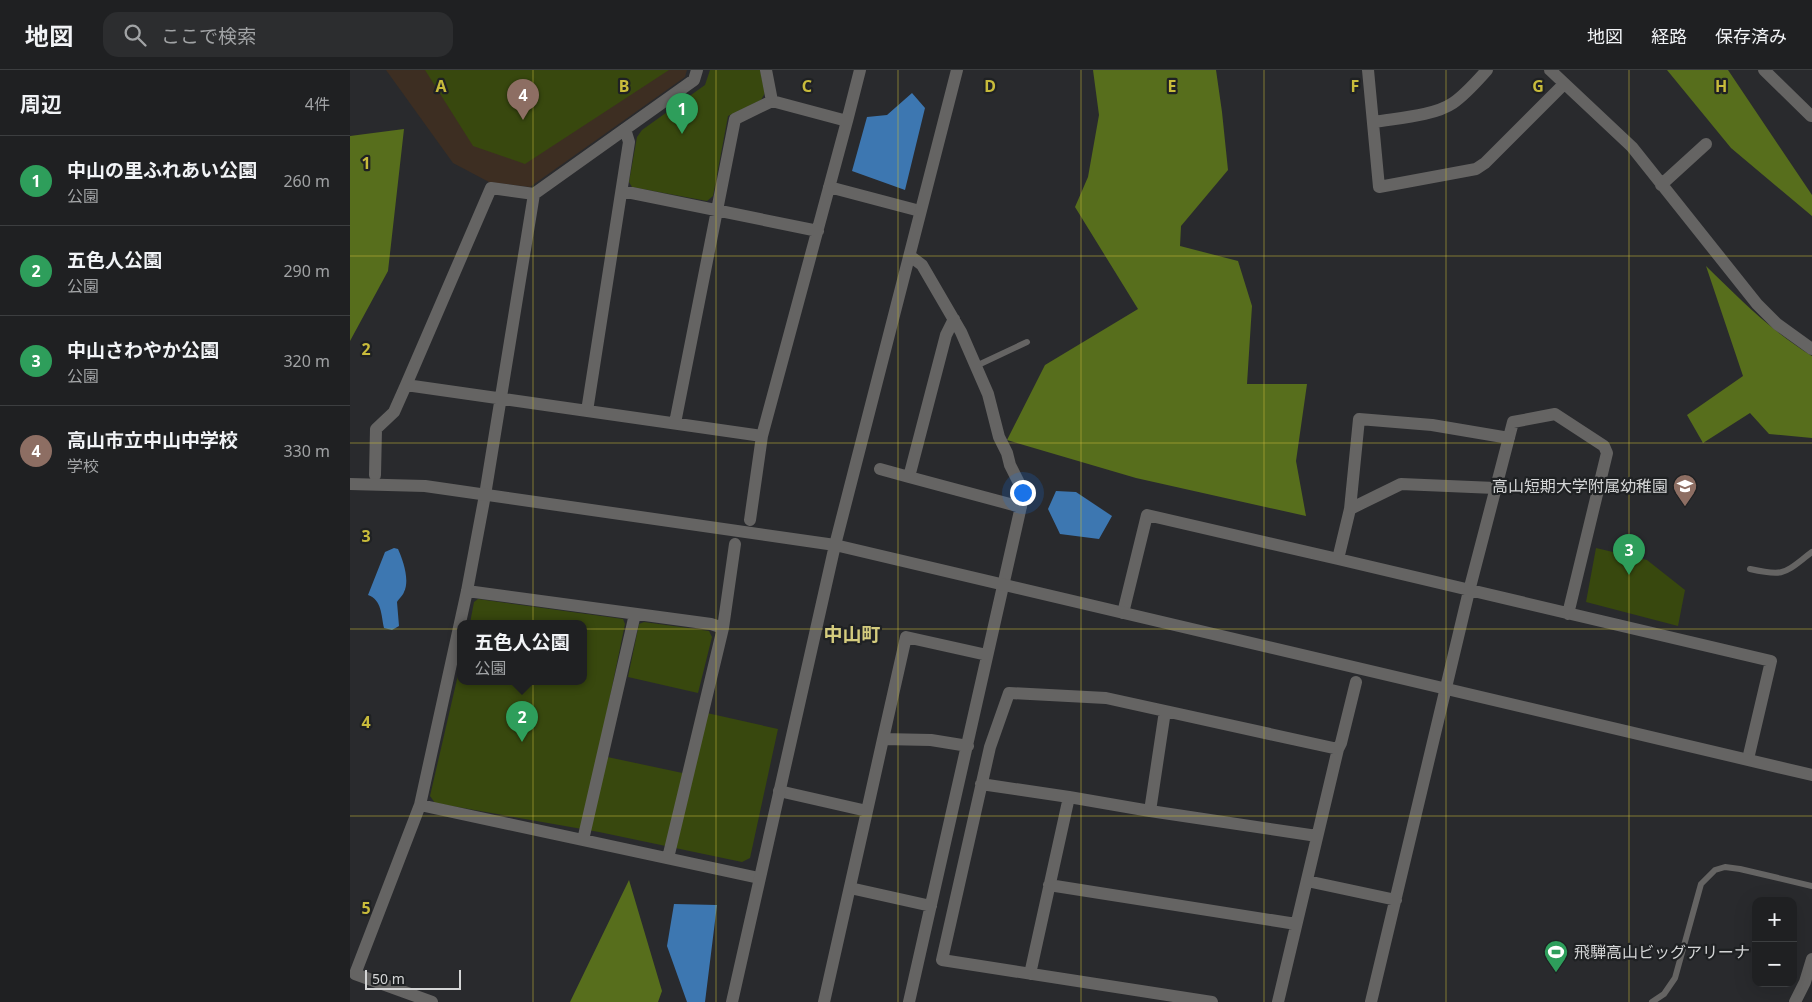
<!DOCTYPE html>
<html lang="ja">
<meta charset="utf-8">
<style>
:root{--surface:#1f2022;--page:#2c2d2f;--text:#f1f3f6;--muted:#a1a3a5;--line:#3c3e40;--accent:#c8bb3b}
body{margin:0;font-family:"Noto Sans","Noto Sans JP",sans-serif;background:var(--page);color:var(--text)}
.controls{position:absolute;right:15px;bottom:15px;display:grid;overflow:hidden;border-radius:10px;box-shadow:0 5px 20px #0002}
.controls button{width:45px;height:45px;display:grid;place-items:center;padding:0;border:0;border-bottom:1px solid var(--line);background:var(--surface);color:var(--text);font:25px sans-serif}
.scale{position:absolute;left:15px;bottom:12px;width:96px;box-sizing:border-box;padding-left:5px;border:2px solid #d4d5d6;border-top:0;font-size:14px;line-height:18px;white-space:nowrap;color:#d4d5d6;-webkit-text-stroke:4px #1f2123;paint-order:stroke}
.you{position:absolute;left:672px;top:422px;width:18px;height:18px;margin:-12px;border:4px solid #fff;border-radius:50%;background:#1a73e8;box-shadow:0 0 0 8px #1a73e833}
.badge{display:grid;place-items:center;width:32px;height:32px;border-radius:50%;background:var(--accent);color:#fff;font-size:16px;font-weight:700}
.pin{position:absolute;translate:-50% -41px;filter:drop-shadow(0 1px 2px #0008)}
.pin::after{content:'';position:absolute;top:26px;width:18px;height:15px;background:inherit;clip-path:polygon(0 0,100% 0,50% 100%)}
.popup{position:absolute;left:107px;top:550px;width:130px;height:65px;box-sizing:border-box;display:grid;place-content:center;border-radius:10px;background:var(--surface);filter:drop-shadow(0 1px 4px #0005);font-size:16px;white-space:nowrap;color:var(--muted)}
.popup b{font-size:19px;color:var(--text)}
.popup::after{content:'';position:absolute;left:50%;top:100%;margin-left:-10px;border:10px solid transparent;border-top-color:var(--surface)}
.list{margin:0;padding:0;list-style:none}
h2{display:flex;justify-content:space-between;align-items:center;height:65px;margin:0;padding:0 20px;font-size:21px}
h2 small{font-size:16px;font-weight:400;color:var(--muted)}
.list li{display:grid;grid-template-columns:32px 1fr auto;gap:15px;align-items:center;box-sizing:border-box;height:90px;padding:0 20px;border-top:1px solid var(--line)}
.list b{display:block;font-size:19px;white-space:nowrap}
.list p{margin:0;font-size:16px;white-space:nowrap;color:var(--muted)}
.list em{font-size:16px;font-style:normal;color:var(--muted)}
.icon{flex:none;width:28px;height:28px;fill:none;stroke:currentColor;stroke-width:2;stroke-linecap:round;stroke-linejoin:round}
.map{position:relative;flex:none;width:1462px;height:932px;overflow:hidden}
header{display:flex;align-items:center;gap:30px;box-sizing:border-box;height:70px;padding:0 25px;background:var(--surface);border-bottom:1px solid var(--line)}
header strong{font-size:24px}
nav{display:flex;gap:28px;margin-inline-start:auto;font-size:18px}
.search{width:350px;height:45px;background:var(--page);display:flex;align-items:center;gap:12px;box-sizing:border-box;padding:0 18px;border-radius:15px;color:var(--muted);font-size:19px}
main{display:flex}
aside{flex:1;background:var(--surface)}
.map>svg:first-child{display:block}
.education{fill:#3d2e22}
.green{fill:#38480e}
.forest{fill:#576e1c}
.water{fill:#3d77b1}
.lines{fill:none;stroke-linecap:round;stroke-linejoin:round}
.service{stroke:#656463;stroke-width:6}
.minor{stroke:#656463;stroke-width:12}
.tertiary{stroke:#656463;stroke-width:12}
.grid{fill:none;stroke:#c8bb3b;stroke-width:1;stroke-opacity:0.55}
.labels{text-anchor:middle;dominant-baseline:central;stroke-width:4.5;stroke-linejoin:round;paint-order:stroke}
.poi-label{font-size:16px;fill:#d4d5d6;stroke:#1f2123;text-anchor:end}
.quarter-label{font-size:19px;font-weight:bold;fill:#d4cc7e;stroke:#1f2123}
.grid-label{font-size:16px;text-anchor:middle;font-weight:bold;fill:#c8bb3b;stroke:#1f2123;stroke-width:4.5;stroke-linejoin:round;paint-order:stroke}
</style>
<header>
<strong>地図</strong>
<div class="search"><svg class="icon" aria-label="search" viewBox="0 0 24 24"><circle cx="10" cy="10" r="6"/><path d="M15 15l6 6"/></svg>ここで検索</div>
<nav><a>地図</a><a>経路</a><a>保存済み</a></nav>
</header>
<main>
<aside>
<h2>周辺<small>4件</small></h2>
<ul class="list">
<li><span class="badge" style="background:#2e9e5b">1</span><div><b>中山の里ふれあい公園</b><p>公園</p></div><em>260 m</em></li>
<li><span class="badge" style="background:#2e9e5b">2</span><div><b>五色人公園</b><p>公園</p></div><em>290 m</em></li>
<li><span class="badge" style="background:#2e9e5b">3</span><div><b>中山さわやか公園</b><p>公園</p></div><em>320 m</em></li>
<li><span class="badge" style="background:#8d6e63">4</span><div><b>高山市立中山中学校</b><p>学校</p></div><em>330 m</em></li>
</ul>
</aside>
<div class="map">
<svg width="1462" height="932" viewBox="0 0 1462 932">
<rect width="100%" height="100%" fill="#292a2d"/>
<!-- education -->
<path class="education" d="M36,0H337L335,7L180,117L139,112L103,93Z"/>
<!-- green -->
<path class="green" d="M75,0H319L175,94L123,76Z
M360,0H410L415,23L411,30L378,46L363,126L357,131L282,117L279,112L287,67L292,60L355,15Z
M1246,478L1297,490L1335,520L1328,556L1236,532Z
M128,529L273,549L275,554L248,685L342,705L357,643L428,659L400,788L392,792L249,762L85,733L80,726L111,592V611H233V553H120L124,532Z
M294,552L359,561L362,567L348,623L278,607L289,554Z"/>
<!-- forest -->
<path class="forest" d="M743,0H866L872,42L878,100L831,156L830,176L888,191L902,236L897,314H957L946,391L956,446L786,408L657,370L695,295L788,239L725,137L738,107L749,45Z
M1317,0H1378L1462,125V146L1381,78Z
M54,59L38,201L0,271V66Z
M1356,196C1390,229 1422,262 1462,286V368L1419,364L1400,343L1353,373L1337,345L1393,306Z
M279,810L312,921L308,932H220Z"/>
<!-- water -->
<path class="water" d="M562,23L575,38L555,120L502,101L517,47L537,45Z
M706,421L726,422L762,446L749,469L710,464L698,439Z
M44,478L48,479C53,490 60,510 54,522C53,525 49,529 47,532L49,556L42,560L34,558C31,545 32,530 18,525L35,482Z
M324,834L367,835L355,932H337L317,876Z"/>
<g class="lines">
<!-- service -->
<path class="service" d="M626,296L677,272
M1400,499C1436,507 1434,503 1462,482
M1302,932L1314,924L1325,908L1351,814L1365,800L1375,797L1390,799L1462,816"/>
<!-- minor -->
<path class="minor" d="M347,0L344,10L184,124L141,118L56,315L412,366L497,51L422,31L416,0
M1018,0L1029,117L1126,99L1135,93L1214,14
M1200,0L1282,77L1407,234L1427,254L1462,279
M1414,0L1461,46
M497,51L510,0
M1024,52C1047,48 1084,46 1103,33C1116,24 1127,11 1137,0
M1311,115L1356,74
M479,117L570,141
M272,121L468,161
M604,249L596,265L559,407L671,437
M237,341L279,72L275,59
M325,353L385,49L422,31
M530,399L559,407
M25,405L26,359L44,342L56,315
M1000,439L1009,349L1082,355L1159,368
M400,450L412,366
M988,489L1421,591L1398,689
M117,521L361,554L373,558L318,788
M773,543L797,445L988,489L1000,439L1051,414L1145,418
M373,558L385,474
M533,669L556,567L637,585
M631,714L719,727
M429,721L517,741L474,932
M70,735L409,808
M517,741L533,669L581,670L618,676
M800,741L967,766
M233,770L285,544
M957,811L1046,830
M699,815L946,854
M500,818L581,836
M680,904L719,727L800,741L815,641
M82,932L5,904L70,735L117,521L135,425L184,124
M559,932L674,423L660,395L657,383L649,367L638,324L611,262L572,195L560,186
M862,932L592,890L640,677L659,623L756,628L988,679
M928,932L988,679L991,673L1006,612
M1021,932L1119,521L1163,352L1205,344L1254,376L1257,383L1218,544"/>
<!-- tertiary -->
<path class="tertiary" d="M0,414L75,416L485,475L1462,705
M382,932L485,475L607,0
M1445,932L1455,912L1462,889"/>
</g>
<!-- grid -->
<path class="grid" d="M183,0V932M366,0V932M548,0V932M731,0V932M914,0V932M1096,0V932M1279,0V932M0,186H1462M0,373H1462M0,559H1462M0,746H1462"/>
<!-- icons -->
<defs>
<g id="school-pin" transform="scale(1.25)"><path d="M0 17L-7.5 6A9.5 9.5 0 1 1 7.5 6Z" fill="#8d6e63" stroke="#1f2123"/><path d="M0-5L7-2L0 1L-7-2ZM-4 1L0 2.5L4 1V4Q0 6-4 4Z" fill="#fff"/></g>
<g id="stadium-pin" transform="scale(1.25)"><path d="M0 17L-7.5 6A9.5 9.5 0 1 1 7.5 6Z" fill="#2e9e5b" stroke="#1f2123"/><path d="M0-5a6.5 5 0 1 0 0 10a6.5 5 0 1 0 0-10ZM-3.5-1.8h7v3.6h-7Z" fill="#fff"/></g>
</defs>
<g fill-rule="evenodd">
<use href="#school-pin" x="1335" y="416"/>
<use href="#stadium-pin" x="1206" y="882"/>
</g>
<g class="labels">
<!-- poi labels -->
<g class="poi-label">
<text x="1318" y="416">高山短期大学附属幼稚園</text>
<text x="1224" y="882" text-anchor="start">飛騨高山ビッグアリーナ</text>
</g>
<!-- quarter labels -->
<g class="quarter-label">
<text x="502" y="564">中山町</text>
</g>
</g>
<g class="grid-label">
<text x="91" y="22">A</text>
<text x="274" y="22">B</text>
<text x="457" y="22">C</text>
<text x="640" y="22">D</text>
<text x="822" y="22">E</text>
<text x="1005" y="22">F</text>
<text x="1188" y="22">G</text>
<text x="1371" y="22">H</text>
<text x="16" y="99">1</text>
<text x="16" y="285">2</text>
<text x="16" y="472">3</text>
<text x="16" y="658">4</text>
<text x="16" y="844">5</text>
</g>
</svg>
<div class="controls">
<button>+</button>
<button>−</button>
</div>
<div class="scale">50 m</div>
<div class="you"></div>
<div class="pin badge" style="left:332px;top:64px;background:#2e9e5b">1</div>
<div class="pin badge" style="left:172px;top:672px;background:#2e9e5b">2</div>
<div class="popup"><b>五色人公園</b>公園</div>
<div class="pin badge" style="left:1279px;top:505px;background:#2e9e5b">3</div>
<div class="pin badge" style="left:173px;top:50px;background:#8d6e63">4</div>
</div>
</main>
